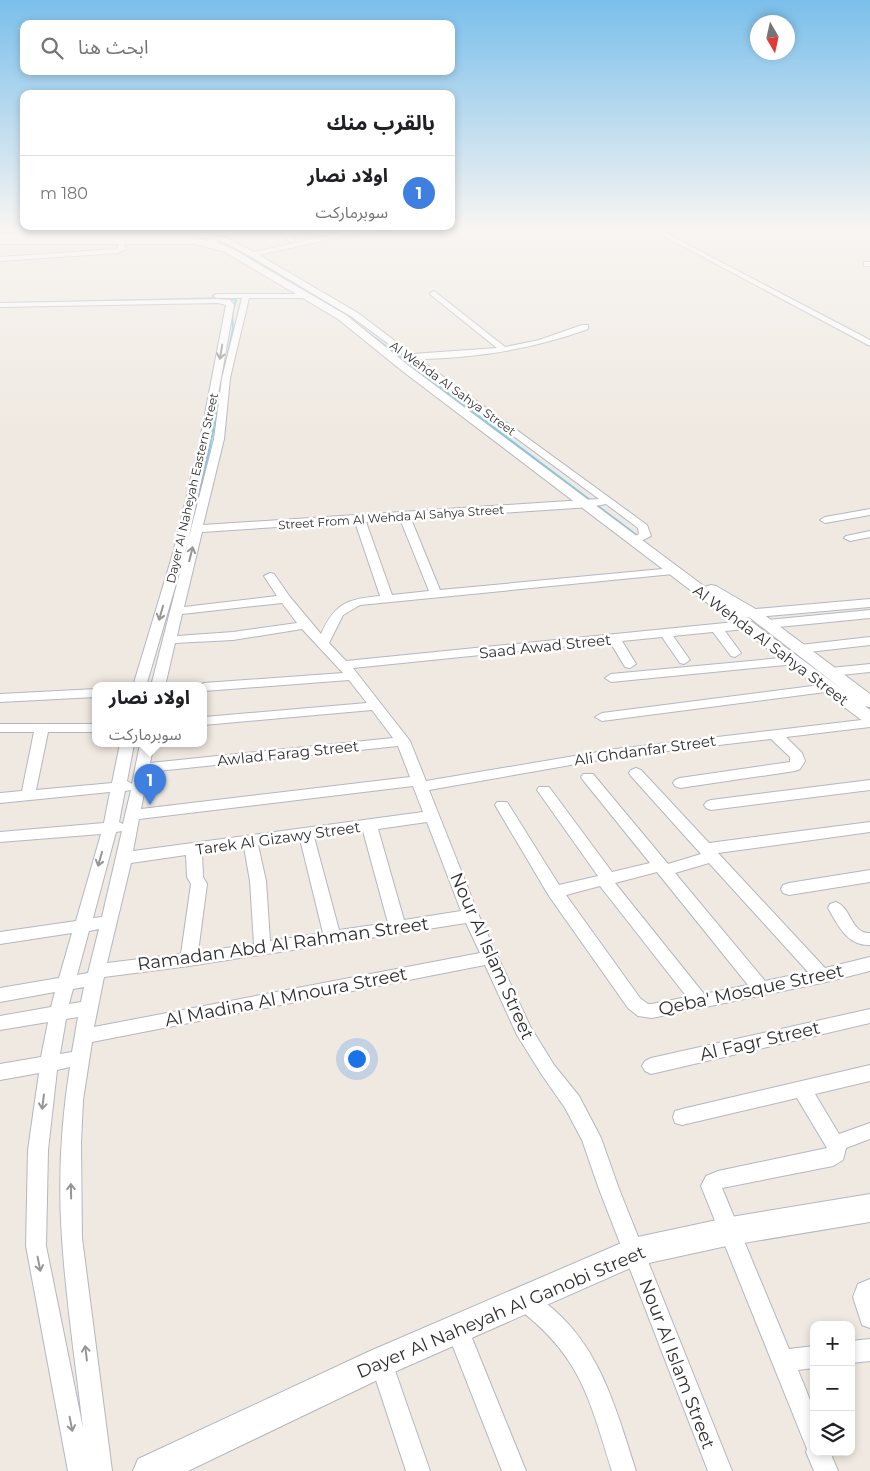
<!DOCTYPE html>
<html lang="ar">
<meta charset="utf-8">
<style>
:root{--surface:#fff;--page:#f2f2f2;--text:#202124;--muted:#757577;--line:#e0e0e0;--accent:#4264fb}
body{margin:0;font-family:Montserrat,"Noto Sans Arabic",sans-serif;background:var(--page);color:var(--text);direction:rtl}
.controls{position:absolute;right:15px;bottom:15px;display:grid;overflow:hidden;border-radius:10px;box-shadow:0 2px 8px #0003}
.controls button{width:45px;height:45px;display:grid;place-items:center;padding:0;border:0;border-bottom:1px solid var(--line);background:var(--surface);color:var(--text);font:25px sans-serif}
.compass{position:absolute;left:750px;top:15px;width:45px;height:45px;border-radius:50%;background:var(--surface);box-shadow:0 2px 8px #0003;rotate:171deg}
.you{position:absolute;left:356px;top:1058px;width:18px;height:18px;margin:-12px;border:4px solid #fff;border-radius:50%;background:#1a73e8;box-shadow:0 0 0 8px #1a73e833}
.badge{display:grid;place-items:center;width:32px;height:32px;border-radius:50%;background:var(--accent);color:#fff;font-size:16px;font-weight:700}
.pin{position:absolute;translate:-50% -41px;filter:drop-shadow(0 1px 2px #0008)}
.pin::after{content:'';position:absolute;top:26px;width:18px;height:15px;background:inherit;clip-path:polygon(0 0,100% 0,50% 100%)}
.popup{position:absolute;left:92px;top:682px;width:115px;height:65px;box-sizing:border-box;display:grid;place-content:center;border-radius:10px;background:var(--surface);filter:drop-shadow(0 1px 4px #0005);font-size:16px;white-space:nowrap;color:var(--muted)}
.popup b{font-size:19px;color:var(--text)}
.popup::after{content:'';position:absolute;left:50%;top:100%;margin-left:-10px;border:10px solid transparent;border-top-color:var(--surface)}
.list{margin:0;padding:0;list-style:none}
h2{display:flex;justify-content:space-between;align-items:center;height:65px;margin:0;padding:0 20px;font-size:21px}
h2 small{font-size:16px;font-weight:400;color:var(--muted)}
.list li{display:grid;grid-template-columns:32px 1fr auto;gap:15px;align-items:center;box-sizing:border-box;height:75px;padding:0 20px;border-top:1px solid var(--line)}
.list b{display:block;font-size:19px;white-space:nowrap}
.list p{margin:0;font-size:16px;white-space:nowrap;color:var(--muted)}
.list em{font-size:16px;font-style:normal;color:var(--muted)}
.icon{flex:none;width:28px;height:28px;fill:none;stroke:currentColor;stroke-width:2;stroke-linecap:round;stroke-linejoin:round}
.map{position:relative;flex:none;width:870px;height:1471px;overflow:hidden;direction:ltr}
.search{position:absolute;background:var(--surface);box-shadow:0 2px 8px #0003;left:20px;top:20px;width:435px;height:55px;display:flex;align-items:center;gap:12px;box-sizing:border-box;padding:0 18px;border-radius:10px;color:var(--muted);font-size:19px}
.panel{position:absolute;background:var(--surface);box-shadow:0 2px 8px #0003;left:20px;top:90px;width:435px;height:140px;border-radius:10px;direction:rtl}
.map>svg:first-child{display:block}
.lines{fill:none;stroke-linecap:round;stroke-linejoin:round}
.stream-far1{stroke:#75cff0;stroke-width:2}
.stream{stroke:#75cff0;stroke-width:2.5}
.minor-casing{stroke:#b4b7c1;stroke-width:2}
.tertiary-casing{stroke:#b4b7c1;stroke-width:2}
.secondary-casing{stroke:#b4b7c1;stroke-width:2}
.minor{fill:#fff;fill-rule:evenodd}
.tertiary{fill:#fff;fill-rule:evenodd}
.secondary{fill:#fff;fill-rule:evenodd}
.oneway{stroke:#969696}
.labels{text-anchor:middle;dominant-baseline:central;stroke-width:5;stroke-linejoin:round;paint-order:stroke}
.far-street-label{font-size:12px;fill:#2e2e2e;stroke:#fff}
.street-label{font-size:15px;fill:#2e2e2e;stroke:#fff}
.near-street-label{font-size:18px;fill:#2e2e2e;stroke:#fff}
</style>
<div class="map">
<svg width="870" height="1471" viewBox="0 0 870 1471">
<rect width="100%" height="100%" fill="#efe9e1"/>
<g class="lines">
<!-- stream-far1 -->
<path class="stream-far1" d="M212,242L225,244L295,283
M327,302L415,368
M15,303L227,298L236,300L232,313L233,329L225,368"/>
<!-- stream -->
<path class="stream" d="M413,367L636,535
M196,504L205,470L225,367"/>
<!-- minor casing -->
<g class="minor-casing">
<path id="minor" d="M277,227H283L294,240V242H290Z
M388,227H411L408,229L358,233L259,255L358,313L412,354L497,348L431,295L430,293L434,291L505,347L539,340L582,325H588V329C533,349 478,358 419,359L647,525L651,536L639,542H631L629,540L639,534L638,528L606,504L590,507L411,519L440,590L673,568L679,571L673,574L360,605L343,615L329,643L346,661L745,621L751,625L745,629L725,631L741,653L735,657L731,656L713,632L673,636L690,660L684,664L680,663L662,637L622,641L636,664L630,668L625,667L610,642L353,668L410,741L426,781L616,749L870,719V727L786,737L802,753L805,761L800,769L795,771L680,788L675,786L673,783L675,780L680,778L790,762V757L771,739L616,757L429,790L479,916L530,1026L554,1065L579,1096L601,1138L619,1189L732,1471H708L599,1189L582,1140L565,1108L542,1075L517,1035L485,965L92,1042L83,1100L81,1143L82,1238L112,1471H68L26,1246L28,1150L39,1073L0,1080V1064L41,1057L48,1022L0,1030V1016L51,1007L55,992L0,1002V988L59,978L72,933L0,944V932L76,921L101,834L0,842V832L104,823L110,792L0,803V793L22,791L34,732H0V724H96V732H48L36,790L112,783L120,744H134L127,781L132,784L140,744H154L150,763L393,738L372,710L204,725V717L367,703L349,680L204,691V686H198L204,683L343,673L302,629L233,640L175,643L165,686H151L214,439L222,378L242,298H217L213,296L217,294H308L312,296L308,298H249L230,378L224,439L203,525L599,499L352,317L250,256L222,241L206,238H0V234H206L226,238L254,252L358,229ZM400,519L429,591L392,595L366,522ZM355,522L380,596C347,599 335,603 321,634L290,597L274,574L270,573L264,576L277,596L184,607L202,532ZM282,603L297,623L233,632L177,636L182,614ZM398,746L410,777L141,809L148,772ZM413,786L423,812L133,851L139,819ZM131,790L123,824L119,822L125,791ZM427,822L461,911L404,920L378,829ZM122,831L102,917L93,918L116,832ZM363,831L388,923L339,930L314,837ZM300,839L323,933L270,941L266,881L258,845ZM244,847L250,881L254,944L198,952L207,884L203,877L202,853ZM186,855L187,877L191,884L181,954L107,963L131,863ZM466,923L480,953L94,1027L104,977L189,966ZM99,929L88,973L77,975L89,931ZM84,987L81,1002L69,1004L73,989ZM78,1017L72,1052L60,1054L66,1019ZM70,1067C61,1123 58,1182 62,1238C66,1302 76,1365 83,1428L46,1246L48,1150L57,1070Z
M647,227H654L870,340V346Z
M119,240H123L126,249L118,253L0,261V257L117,249L118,248Z
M864,262H870V266H864Z
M218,299L230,300L234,305L210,440L186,550L146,686H133L174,550L200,440L226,305L218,303L0,307V303Z
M870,509V515L825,523L820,520L825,517Z
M870,531V537L850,541L844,538L846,536Z
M870,599V607L732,619L726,615L732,611Z
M870,610V618L768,628L762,624L768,620Z
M870,637V645L800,653L794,649L800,645Z
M792,657L798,661L796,664L611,682L605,678L611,674Z
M870,664V672L831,676L825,672L831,668Z
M828,684L835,688L833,691L602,721L595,717L602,713Z
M96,689V697L0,702V694Z
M636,768L641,770L709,843L870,822V832L718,853L825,968L870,957V971L822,983L652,1018L638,1016L628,1008L549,896L495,805L497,802H507L559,885L598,876L537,790L539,787H549L612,872L650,863L583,780L581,777L583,774H593L668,864L701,854L631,776L629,773L631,770ZM709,863L808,972L765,981L675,873ZM657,872L748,985L704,994L615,883ZM600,886L687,997L652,1004H648L640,998L566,895Z
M870,780V790L711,810L706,808L704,805L706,802L711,800Z
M870,870V882L789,895L783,893L781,889L783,885L789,883Z
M836,902C851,907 851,934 870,933V945C847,946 838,925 828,908L830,904Z
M870,1009V1023L651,1074L645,1071L642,1066L645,1061L651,1058Z
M870,1065V1081L815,1094L839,1134L870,1123V1139L846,1148L843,1160L833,1166L722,1188L789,1349L814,1346V1368L798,1370L814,1410V1452H830L838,1471H814L806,1452L807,1449L701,1186L706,1176L718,1171L827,1148L797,1098L682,1125L675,1123L673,1117L675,1111L682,1109Z
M870,1279V1328L862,1325L853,1297L858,1284Z
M524,1289C535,1294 544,1301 553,1309C601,1350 617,1412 636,1471H612C589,1398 581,1356 516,1307L513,1300L516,1293Z
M457,1318L465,1321L526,1471H502L446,1329L449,1321Z
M870,1339V1361L851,1363V1341Z
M381,1351L389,1354L392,1362L430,1471H406L370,1362L373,1354Z"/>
</g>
<!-- tertiary casing -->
<g class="tertiary-casing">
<path id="tertiary" d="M193,227H202L216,235L217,243L231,248L346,315L409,366L705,587L711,585L716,586L759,611L870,694V707L865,706L870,710V723L864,722L401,370L338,319L225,252L195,244H0V238H195L208,241V238ZM737,611L749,617L843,690Z"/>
</g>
<!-- secondary casing -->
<g class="secondary-casing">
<path id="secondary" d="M870,1194V1222L731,1245L635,1266L392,1373L188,1471H133L138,1459L370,1351L633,1238L731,1217Z"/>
</g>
<!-- minor -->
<use href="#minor" class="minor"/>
<!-- tertiary -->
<use href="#tertiary" class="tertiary"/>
<!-- secondary -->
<use href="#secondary" class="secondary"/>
</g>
<!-- one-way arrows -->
<defs><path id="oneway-shaft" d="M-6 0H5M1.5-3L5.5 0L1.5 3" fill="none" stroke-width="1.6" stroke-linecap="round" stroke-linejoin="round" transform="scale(1.25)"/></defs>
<g class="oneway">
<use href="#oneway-shaft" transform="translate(221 352) rotate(100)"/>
<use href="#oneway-shaft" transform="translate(191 554) rotate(-76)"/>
<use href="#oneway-shaft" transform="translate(161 613) rotate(106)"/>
<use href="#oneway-shaft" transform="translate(100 859) rotate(106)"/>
<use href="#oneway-shaft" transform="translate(43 1102) rotate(97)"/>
<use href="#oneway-shaft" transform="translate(71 1191) rotate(-91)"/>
<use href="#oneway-shaft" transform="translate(39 1264) rotate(79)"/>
<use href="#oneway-shaft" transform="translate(86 1353) rotate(-97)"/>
<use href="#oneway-shaft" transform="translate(71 1424) rotate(79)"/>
</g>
<!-- sky -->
<linearGradient id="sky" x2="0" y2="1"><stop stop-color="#7abfeb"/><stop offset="0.53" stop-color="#f8f5f2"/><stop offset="1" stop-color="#f8f5f2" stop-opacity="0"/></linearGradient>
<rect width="870" height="432" fill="url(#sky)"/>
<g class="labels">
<!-- far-street labels -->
<g class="far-street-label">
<text transform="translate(453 388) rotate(36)">Al Wehda Al Sahya Street</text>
<text transform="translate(192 488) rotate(-77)">Dayer Al Naheyah Eastern Street</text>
<text transform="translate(391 517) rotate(-4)">Street From Al Wehda Al Sahya Street</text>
</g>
<!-- street labels -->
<g class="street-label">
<text transform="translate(771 645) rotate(37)">Al Wehda Al Sahya Street</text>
<text transform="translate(545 646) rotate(-6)">Saad Awad Street</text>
<text transform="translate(645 750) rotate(-8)">Ali Ghdanfar Street</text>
<text transform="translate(288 753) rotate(-6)">Awlad Farag Street</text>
<text transform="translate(278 838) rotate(-8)">Tarek Al Gizawy Street</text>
</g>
<!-- near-street labels -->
<g class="near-street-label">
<text transform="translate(283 944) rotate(-8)">Ramadan Abd Al Rahman Street</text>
<text transform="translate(492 956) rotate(66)">Nour Al Islam Street</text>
<text transform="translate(751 990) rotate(-12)">Qeba' Mosque Street</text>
<text transform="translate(286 997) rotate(-11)">Al Madina Al Mnoura Street</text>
<text transform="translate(760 1041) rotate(-13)">Al Fagr Street</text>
<text transform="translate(501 1312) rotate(-23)">Dayer Al Naheyah Al Ganobi Street</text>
<text transform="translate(677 1364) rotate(69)">Nour Al Islam Street</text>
</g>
</g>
</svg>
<div class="controls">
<button>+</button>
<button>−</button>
<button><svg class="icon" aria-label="layers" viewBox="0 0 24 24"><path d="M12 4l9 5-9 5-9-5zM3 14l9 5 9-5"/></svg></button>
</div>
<svg class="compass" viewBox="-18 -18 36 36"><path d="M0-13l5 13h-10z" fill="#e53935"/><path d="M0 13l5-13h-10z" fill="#757577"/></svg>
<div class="you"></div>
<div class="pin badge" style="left:150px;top:805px;background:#3f7fe0">1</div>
<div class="popup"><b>اولاد نصار</b>سوبرماركت</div>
<div class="search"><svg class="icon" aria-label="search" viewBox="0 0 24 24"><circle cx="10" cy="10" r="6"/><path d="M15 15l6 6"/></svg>ابحث هنا</div>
<section class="panel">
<h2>بالقرب منك<small></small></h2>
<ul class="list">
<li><span class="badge" style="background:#3f7fe0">1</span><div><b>اولاد نصار</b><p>سوبرماركت</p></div><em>180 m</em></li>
</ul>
</section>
</div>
